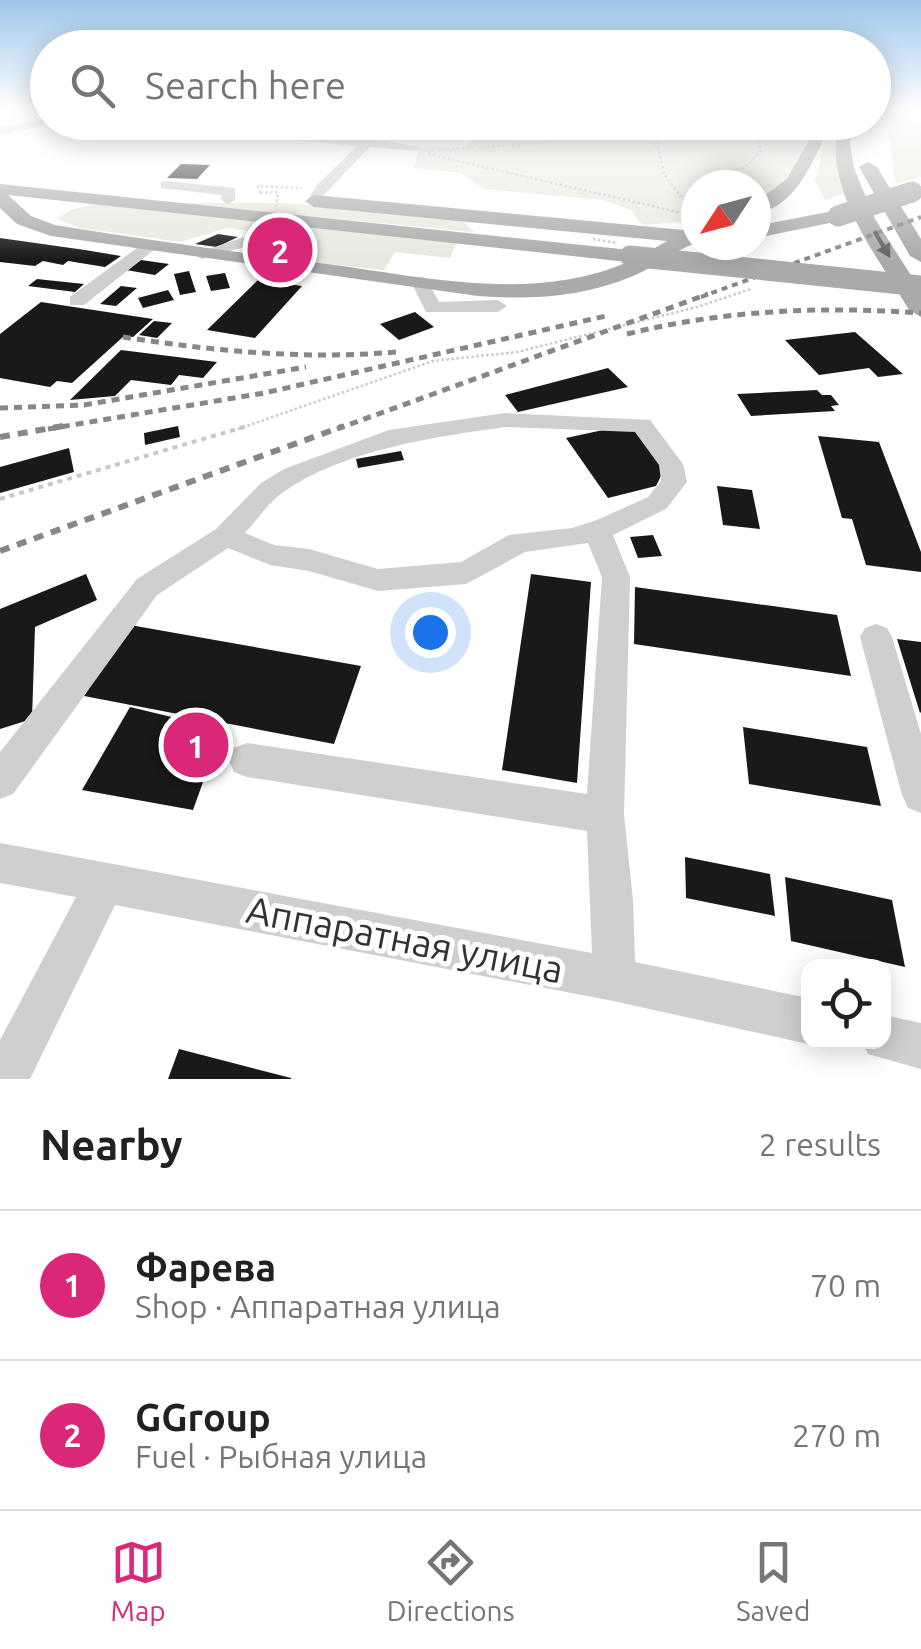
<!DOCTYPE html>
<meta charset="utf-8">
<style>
:root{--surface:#fff;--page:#f6f6f6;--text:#202124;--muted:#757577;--line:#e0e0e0;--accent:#db2777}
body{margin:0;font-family:Ubuntu,sans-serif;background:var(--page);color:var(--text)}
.controls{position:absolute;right:30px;bottom:30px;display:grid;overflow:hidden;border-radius:20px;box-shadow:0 5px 25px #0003}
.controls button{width:90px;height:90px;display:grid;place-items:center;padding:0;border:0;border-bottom:2px solid var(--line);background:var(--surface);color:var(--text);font:50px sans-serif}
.compass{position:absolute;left:681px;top:170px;width:90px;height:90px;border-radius:50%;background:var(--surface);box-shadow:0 5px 25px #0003;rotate:234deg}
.you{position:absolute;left:430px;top:632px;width:35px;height:35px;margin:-25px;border:8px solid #fff;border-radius:50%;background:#1a73e8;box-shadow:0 0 0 15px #1a73e833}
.badge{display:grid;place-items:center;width:65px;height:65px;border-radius:50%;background:var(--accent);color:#fff;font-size:32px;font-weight:700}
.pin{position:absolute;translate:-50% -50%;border:5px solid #fff;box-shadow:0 2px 10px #0006}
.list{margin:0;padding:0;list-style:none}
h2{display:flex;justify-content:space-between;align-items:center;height:130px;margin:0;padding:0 40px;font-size:42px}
h2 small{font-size:32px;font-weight:400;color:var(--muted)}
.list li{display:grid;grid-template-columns:65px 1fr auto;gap:30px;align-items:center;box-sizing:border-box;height:150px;padding:0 40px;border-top:2px solid var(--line)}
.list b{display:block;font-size:38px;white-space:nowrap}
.list p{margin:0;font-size:32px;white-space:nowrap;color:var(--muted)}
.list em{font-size:32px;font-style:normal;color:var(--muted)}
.icon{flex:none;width:55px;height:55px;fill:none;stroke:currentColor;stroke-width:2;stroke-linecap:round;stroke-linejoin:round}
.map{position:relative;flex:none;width:921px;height:1079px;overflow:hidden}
.search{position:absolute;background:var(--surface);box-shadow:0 5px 25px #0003;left:30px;right:30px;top:30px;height:110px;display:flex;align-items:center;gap:25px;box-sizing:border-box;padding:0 35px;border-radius:55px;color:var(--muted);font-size:38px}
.sheet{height:430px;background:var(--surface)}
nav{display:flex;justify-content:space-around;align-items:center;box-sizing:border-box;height:140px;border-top:2px solid var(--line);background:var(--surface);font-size:28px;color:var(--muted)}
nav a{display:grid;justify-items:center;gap:5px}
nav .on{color:var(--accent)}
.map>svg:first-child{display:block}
.green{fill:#e6eade}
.building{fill:#191919}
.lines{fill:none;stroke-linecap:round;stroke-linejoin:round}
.path-far1{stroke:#c9c9c9;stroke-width:2.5;stroke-dasharray:2.5 2.5;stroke-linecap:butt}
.path{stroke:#c9c9c9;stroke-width:4;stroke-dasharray:5 5;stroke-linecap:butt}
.minor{fill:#cfcfcf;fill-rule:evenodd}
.major{fill:#aaa;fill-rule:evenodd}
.rail-far2{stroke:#878787;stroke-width:4;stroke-dasharray:6 5;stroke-linecap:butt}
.rail-far1{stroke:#878787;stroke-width:5;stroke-dasharray:8 6;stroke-linecap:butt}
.rail{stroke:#878787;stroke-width:6;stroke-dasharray:10 8;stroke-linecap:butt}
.path-bridge{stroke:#c9c9c9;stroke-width:2.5;stroke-dasharray:2.5 2.5;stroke-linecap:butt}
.major-bridge{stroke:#aaa;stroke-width:21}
.oneway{fill:#626262}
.labels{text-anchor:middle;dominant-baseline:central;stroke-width:10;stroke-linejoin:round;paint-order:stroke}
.near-street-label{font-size:38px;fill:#323232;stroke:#fff}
</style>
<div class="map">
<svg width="921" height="1079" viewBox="0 0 921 1079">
<rect width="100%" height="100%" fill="#fff"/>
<!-- green -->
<path class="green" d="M904,109H921V177L896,184L888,131Z
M531,123H814L788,183L756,200V185H696V221L642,225L631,210L603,200L484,189L461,173L414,168L418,149L430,146L464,149L477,136L529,131Z
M825,141L838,143L849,192L825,200L815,181Z
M170,203H283L456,215L474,232Z
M96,204L457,241L450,258L395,252L384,270L303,261L296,238L227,228L180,242L81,228L57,219L70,210Z"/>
<!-- building -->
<path class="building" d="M181,164L210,165L197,179L167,178Z
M218,234L238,237L217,247L195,244Z
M0,238L85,250L121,256L105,267L68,261L63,265L43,261L35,266L0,262Z
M141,260L169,264L155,275L126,270Z
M189,271L196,292L180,295L174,274Z
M225,273L230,288L211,291L206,276Z
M37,279L84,284L75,292L28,286Z
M258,280L302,286L255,338L207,330Z
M121,286L137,288L116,306L100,304Z
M168,290L174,300L143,308L138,298Z
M41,302L153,319L133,337L124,336L72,383L57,381L50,387L0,378V334Z
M415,312L434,327L399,340L380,324Z
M154,321L172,323L157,338L139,335Z
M855,332L903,374L878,377L869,368L819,375L785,340Z
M121,350L217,362L203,378L179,375L171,385L131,380L115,396L70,400Z
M608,368L628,387L518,412L505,395Z
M817,390L822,395H831L839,405L831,406L835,411L751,416L737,394Z
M631,424L666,466L656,486L608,498L566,438Z
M178,426L180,437L145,445L144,433Z
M818,436L879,442L921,552V572L866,565L852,519L842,518Z
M69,448L74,472L0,493V467Z
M401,451L404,460L358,468L356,459Z
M717,486L752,490L760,529L723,525Z
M653,535L662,556L638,558L630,537Z
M86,574L97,600L35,627L32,719L0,729V609Z
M531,574L591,582L577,783L502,770Z
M635,587L837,615L851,676L634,644Z
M130,625L361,666L334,744L84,696Z
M897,639L921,642V712L920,713Z
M130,707L222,729L193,810L82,790Z
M743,727L867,747L881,806L749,784Z
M685,857L770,874L775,916L686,898Z
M785,877L892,900L905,967L791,941Z
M179,1049L291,1078V1079H168Z"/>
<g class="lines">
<!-- path-far1 -->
<path class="path-far1" d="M653,122L664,174L696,216
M432,150L544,143L609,122L657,145
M428,154L691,215
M707,185L713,176L745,167L761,151L755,122
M260,193L258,186L302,188
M260,193L278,192
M238,429L433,361L517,352L697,307L751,289"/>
<!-- path -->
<path class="path" d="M0,499L247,426"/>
<!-- minor -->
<path class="minor" d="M48,119V122H58L0,135V127Z
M108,122H164L364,139L381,122H394L377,140L422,147L416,151L370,147L314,205L307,201L317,185L357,146Z
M166,181L235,188V200L228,204L221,200L222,195L161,188V182Z
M250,235L297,244L304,267L289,271L283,251L251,245L202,259L194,254Z
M145,242L159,246L84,305H70V297Z
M420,277L426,278L439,302L498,300L507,306L498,312H426L411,282Z
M505,413L650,420L683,464L687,482L666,509L613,535L630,577L624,815L633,900L635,962L808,998V1042H813L808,1044L613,1001L115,905L30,1079H0V1040L76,897L0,883V843L592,953L587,831L247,777L234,772L229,760L234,748L247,743L587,794L602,577L588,543L525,552L466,584L378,591L309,571L270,565L228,548L157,595L13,794L0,799V752L137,579L216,529L261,483L284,469L389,430ZM505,427L635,432L659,465L661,481L648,497L597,520L572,528L509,535L461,562L378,569L309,549L274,545L245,533C257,520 268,503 282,493C342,450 434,437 505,427Z
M876,624L887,628L892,637L921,734V813L908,808L902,795L860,637L865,628Z
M884,1015L921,1023V1069L868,1054L862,1042H884Z"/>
<!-- major -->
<path class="major" d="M874,109H886L874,120Z
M819,122H834C810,159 804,201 756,215V202L787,179Z
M838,122H853L850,144L854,168L875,219L921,291V317L909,310C876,253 824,192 838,122Z
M868,162L877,167L921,239V262L910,256L859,167Z
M0,184L630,250L641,256L667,241L314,207L305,201L314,195L684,230L696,225V243C675,250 655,267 633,276C584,297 531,300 478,296L51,236L17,224L0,208ZM8,195L628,262C533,303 425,277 327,264C236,252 146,240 55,225L31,216Z
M838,210L845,212V220L756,238V226Z"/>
<!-- rail-far2 -->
<path class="rail-far2" d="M701,297L921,217"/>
<!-- rail-far1 -->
<path class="rail-far1" d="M627,334C725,310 821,306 921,313
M123,337C215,351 303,360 396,352
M0,408L84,405L306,367
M48,429L264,393L606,316
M337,429L708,294"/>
<!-- rail -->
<path class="rail" d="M0,437L63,426
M0,551L344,426"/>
<!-- path-bridge -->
<path class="path-bridge" d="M276,207L278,192
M593,239L617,243"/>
<!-- major-bridge -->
<path class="major-bridge" d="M838,216L912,192
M630,256L921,286"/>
</g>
<!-- one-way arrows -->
<defs><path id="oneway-solid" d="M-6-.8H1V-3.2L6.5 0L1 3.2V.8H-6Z" transform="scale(2.5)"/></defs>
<use class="oneway" href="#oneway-solid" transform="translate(882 244) rotate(59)"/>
<!-- sky -->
<linearGradient id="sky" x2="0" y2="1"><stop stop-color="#9dc6e9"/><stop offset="0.42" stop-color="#fff"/><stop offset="1" stop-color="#fff" stop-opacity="0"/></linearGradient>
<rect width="921" height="260" fill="url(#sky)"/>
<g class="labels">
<!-- near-street labels -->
<g class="near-street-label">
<text transform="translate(405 939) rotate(11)">Аппаратная улица</text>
</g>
</g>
</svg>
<div class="controls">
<button><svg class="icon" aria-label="locate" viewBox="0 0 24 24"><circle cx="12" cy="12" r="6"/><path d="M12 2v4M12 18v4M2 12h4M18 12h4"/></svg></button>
</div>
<svg class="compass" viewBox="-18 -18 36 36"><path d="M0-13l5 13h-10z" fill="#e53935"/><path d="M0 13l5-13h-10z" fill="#757577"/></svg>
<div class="you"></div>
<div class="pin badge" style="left:196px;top:745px">1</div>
<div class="pin badge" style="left:280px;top:250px">2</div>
<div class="search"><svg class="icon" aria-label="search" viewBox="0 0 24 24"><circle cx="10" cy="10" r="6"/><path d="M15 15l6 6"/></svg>Search here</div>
</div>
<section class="sheet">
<h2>Nearby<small>2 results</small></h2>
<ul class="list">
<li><span class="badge">1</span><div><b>Фарева</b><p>Shop · Аппаратная улица</p></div><em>70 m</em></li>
<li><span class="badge">2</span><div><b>GGroup</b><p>Fuel · Рыбная улица</p></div><em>270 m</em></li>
</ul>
</section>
<nav>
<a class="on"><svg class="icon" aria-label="map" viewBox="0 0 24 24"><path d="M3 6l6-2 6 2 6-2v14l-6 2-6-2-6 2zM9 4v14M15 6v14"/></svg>Map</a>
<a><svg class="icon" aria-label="directions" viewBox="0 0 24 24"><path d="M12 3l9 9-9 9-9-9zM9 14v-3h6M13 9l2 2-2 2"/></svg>Directions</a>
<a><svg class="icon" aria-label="saved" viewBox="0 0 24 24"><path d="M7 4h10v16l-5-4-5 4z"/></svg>Saved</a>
</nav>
